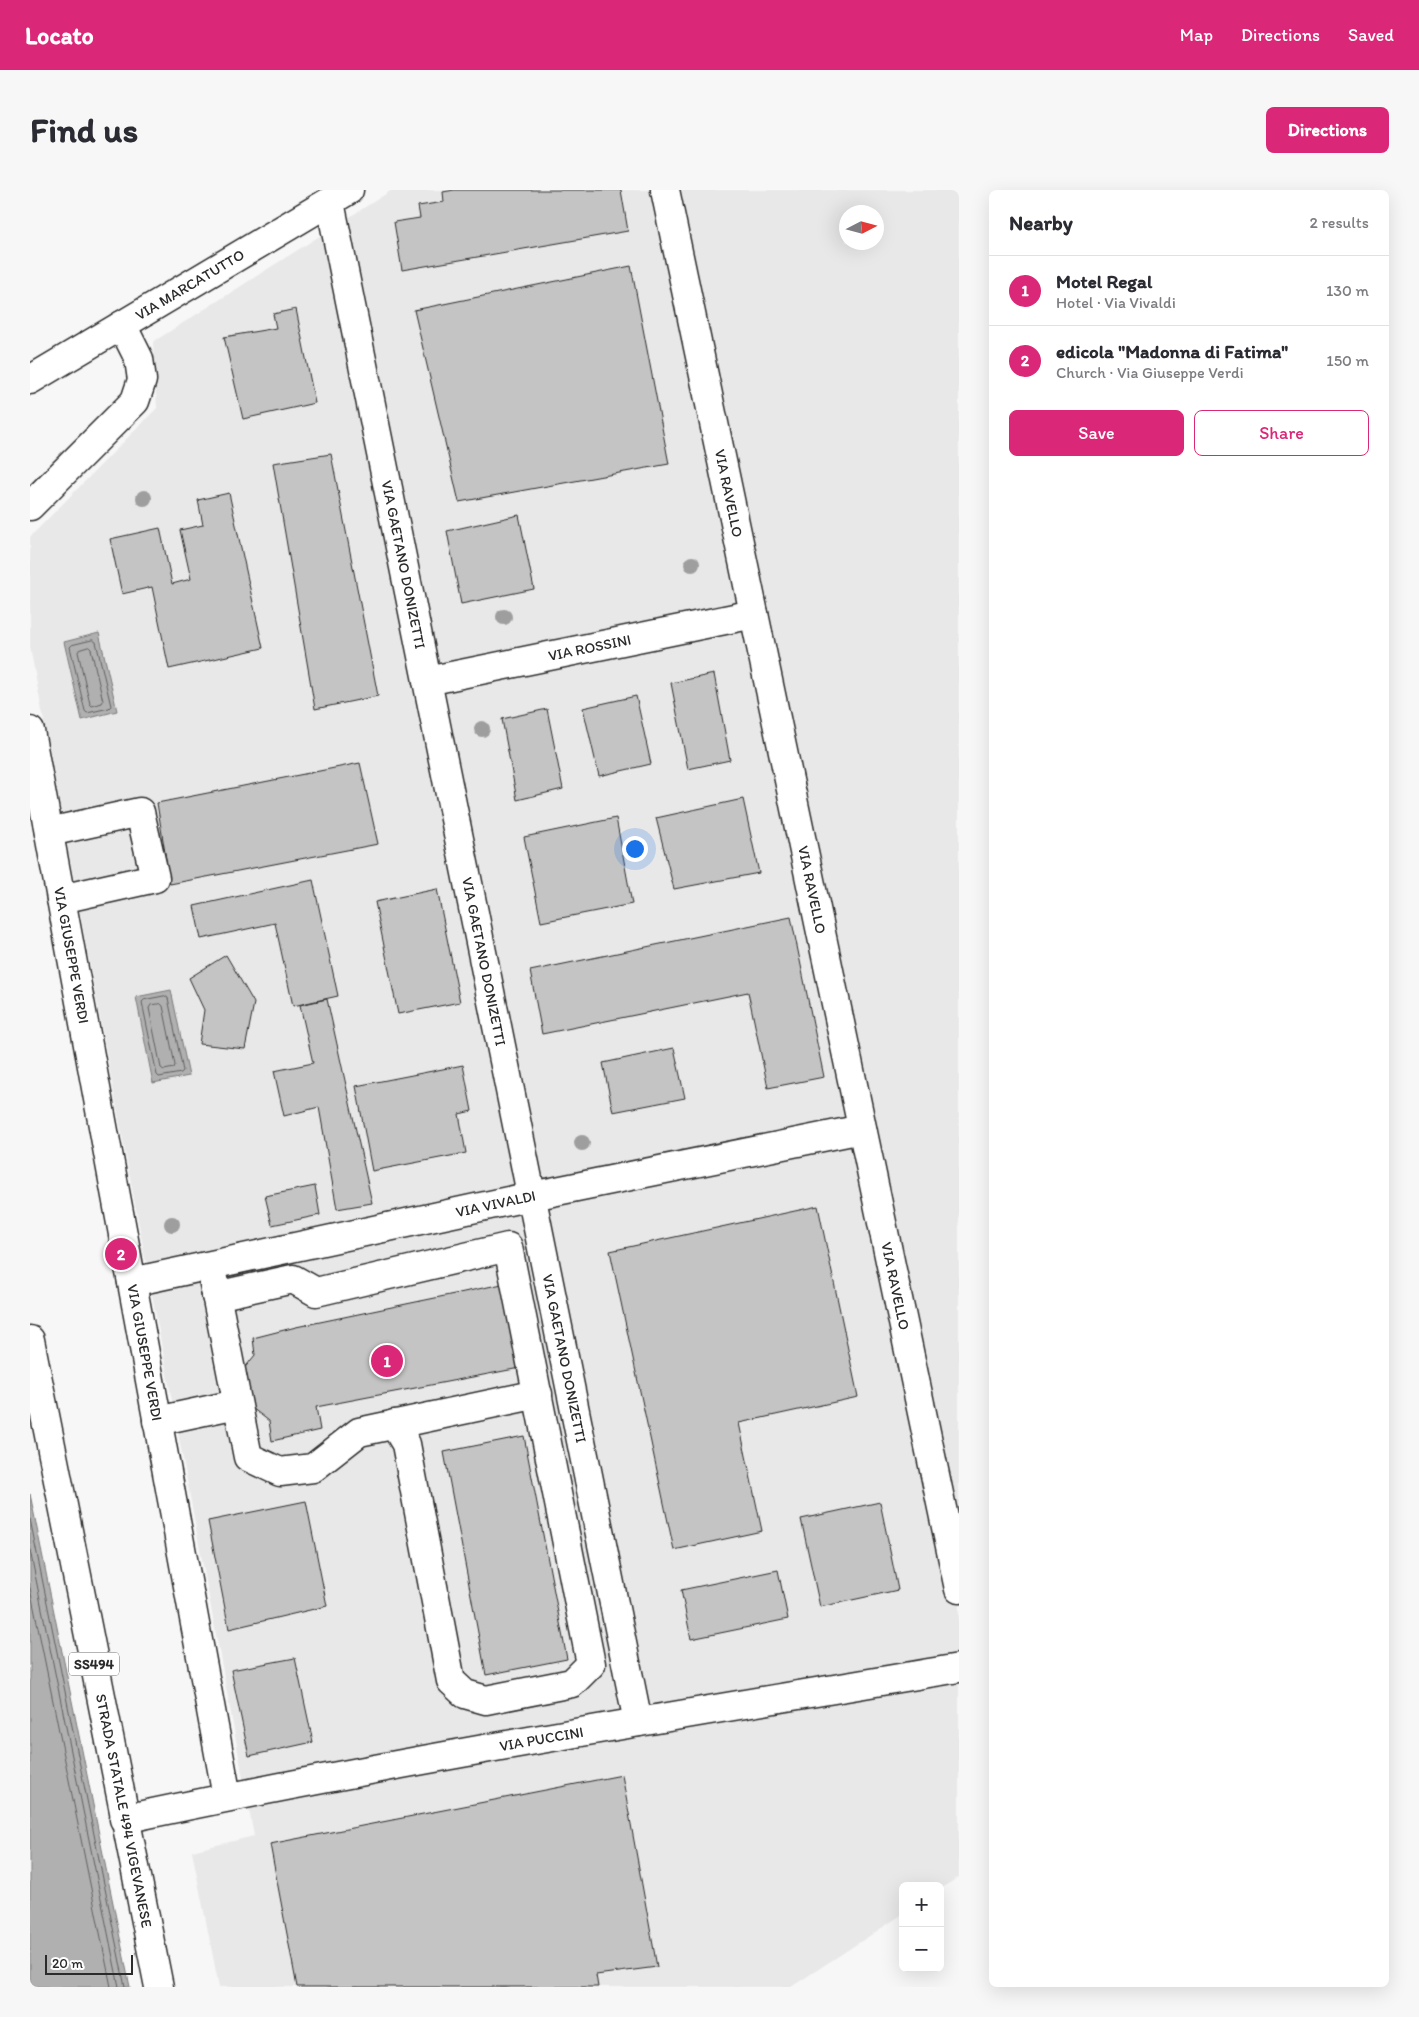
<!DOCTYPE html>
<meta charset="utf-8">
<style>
:root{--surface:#fff;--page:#f7f7f7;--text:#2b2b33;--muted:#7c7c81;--line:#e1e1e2;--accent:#db2777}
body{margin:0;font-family:Itim,sans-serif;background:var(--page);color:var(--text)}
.controls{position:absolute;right:15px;bottom:15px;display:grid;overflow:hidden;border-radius:8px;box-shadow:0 5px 20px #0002}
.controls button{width:45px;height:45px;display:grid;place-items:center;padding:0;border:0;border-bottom:1px solid var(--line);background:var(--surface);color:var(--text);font:25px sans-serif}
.compass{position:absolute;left:809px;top:15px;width:45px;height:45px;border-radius:50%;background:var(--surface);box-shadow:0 5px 20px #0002;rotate:84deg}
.scale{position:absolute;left:15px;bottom:12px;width:88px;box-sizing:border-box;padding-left:5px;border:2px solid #2b2b2b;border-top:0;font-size:14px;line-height:18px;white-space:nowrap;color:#2b2b2b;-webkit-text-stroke:4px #fff;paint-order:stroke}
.you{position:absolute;left:604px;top:658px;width:18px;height:18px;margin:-12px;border:4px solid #fff;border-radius:50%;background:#1a73e8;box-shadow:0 0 0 8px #1a73e833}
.badge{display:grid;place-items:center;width:32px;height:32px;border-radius:50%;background:var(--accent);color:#fff;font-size:16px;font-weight:700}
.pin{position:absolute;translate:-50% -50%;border:2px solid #fff;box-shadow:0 1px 5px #0006}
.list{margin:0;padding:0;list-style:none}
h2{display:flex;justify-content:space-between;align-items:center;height:65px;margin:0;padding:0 20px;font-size:21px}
h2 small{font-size:16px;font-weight:400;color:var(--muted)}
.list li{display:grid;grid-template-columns:32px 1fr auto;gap:15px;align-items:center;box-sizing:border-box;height:70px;padding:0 20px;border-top:1px solid var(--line)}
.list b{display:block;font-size:19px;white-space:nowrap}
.list p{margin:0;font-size:16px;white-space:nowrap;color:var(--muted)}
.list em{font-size:16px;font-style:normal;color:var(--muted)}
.actions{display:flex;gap:10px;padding:15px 20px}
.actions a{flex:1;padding:11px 0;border:1px solid var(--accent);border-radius:8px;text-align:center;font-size:18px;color:var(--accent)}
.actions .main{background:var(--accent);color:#fff}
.map{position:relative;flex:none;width:929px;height:1797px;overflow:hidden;border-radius:8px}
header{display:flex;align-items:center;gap:30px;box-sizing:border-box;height:70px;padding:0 25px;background:var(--accent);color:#fff}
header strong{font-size:24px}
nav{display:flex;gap:28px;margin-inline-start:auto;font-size:18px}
.intro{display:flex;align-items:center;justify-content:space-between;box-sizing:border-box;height:120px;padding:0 30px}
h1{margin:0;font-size:35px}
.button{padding:12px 22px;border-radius:8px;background:var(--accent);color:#fff;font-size:18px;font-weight:700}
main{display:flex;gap:30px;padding:0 30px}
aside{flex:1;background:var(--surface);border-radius:8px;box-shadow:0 5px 20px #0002}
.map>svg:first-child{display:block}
.built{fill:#e8e8e8;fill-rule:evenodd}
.water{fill:#b0b0b0;stroke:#7b7b7b}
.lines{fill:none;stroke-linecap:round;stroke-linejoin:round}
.shore{stroke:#606060;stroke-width:1}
.building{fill:#c4c4c4;stroke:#2b2b2b}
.minor-casing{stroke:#2b2b2b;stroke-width:31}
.major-casing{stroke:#2b2b2b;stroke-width:31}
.minor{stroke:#fff;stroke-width:28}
.major{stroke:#fff;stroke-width:28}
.tree{fill:#9e9e9e}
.labels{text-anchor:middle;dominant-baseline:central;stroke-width:4;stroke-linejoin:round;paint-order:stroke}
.shield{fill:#fff;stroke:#6b6b6b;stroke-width:1}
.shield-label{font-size:14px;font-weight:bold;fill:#2b2b2b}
.street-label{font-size:15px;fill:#2b2b2b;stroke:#fff}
</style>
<header>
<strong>Locato</strong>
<nav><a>Map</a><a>Directions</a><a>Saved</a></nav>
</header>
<div class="intro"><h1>Find us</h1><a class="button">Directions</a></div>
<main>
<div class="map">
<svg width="929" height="1797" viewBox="0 0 929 1797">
<rect width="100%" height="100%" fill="#f7f7f7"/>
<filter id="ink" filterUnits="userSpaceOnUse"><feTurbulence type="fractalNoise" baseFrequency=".02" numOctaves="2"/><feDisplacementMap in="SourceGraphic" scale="10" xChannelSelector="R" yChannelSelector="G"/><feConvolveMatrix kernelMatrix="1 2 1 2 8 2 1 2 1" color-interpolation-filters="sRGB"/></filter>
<g filter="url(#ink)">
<!-- built -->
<path class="built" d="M362,0H929V1687L910,1699V1696H873V1724L761,1797H189L162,1661L224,1646L0,457V347L127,218L123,152ZM816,22H846V52H816Z"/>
<!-- water -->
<path class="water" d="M69,443L87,521L52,530L34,452Z
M141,800L159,886L123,893L106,807Z
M0,1304L100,1797H0Z"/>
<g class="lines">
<!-- shore -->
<path class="shore" d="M63,450L66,452L81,516L79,518L57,523L55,521L40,457L42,455Z
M59,457L61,459L73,511L72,513L62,516L60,514L48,462L49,460Z
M135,806L138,808L153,881L151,883L129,887L127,885L112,812L114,810Z
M131,814L133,816L145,875L144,878L134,880L131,878L119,818L121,815Z
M0,1329L95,1797
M0,1360L89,1797
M0,1398L81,1797"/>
</g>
<!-- building -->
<path class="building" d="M424,0H591L598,41L372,80L364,32L390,28L388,16L414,12L413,2Z
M601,76L639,274L429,312L384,120Z
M266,119L285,213L213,229L194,147L246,138L243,124Z
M301,264L348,506L285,519L243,273Z
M199,303L233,458L139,479L122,397L92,404L80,349L130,338L142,394L161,389L150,340L173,335L168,310Z
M489,325L504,399L431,414L417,341Z
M684,484L700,570L658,579L641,493Z
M606,506L621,574L569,586L553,518Z
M517,519L533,599L487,610L472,529Z
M330,573L348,654L140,694L127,613Z
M713,609L729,683L644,699L626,628Z
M586,628L602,714L511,732L494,647Z
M283,690L308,806L263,816L245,733L171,749L164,716Z
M407,699L430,812L368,824L345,712Z
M761,727L794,887L738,898L718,802L512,844L500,781Z
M196,765L224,813L215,859L169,854L174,820L159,788Z
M297,809L342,1013L307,1019L289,917L254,926L244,881L283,873L270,815Z
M644,858L655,908L583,922L573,873Z
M433,875L442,921L429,924L436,963L342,981L326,896Z
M285,996L290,1025L242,1035L235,1006Z
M788,1016L828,1207L709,1233L732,1341L644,1360L580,1061Z
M477,1093L495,1177L286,1217L290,1240L242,1251L239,1231L218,1215L213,1180L225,1165L223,1148L266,1137Z
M494,1246L537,1469L456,1485L414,1262Z
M276,1311L297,1416L199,1439L178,1331Z
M850,1312L868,1400L790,1417L771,1329Z
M748,1380L758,1429L661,1449L651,1400Z
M265,1468L283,1552L219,1566L201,1480Z
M592,1585L627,1777L566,1785L568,1797H267L240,1654Z"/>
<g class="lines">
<!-- minor casing -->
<g class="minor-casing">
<g id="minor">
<path id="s1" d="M635,0L929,1399"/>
<path id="s2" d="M300,12L608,1532"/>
<path id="s3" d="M0,190L319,0"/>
<path d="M0,316L105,211L112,190L109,169L92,135"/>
<path id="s4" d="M397,491L724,424"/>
<path id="s5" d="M0,541L197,1607"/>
<path d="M19,642L110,622L125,688L31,709"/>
<path d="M183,1089L218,1267L250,1282L283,1278L329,1242L508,1204"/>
<path id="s6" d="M102,1092L502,1006L832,939"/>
<path d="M186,1106L263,1089L286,1102L478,1057L561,1474L542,1493L456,1510L435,1504L421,1491L376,1254L364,1234"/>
<path d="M127,1231L207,1214"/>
<path id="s7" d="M94,1629C371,1570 650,1525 929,1478"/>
</g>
</g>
<!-- major casing -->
<g class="major-casing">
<g id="major">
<path id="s8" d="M0,1150L129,1797"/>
</g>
</g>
<!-- minor -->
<use href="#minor" class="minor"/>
<!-- major -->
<use href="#major" class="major"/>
</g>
<!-- trees -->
<g class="tree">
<circle cx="114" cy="308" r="8"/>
<circle cx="662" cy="374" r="8"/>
<circle cx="474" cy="427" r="8"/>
<circle cx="452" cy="539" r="8"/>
<circle cx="552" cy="953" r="8"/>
<circle cx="142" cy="1034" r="8"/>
</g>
</g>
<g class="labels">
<!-- shield labels -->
<rect class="shield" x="39" y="1462.5" width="50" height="23" rx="4"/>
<g class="shield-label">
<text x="64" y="1474">SS494</text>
</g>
<!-- street labels -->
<g class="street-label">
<text stroke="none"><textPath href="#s3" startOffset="186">VIA MARCATUTTO</textPath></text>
<text stroke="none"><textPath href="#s1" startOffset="310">VIA RAVELLO</textPath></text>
<text stroke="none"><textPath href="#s2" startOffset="370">VIA GAETANO DONIZETTI</textPath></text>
<text stroke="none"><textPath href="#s4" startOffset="166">VIA ROSSINI</textPath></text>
<text stroke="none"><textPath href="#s1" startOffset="715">VIA RAVELLO</textPath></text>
<text stroke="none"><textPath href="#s5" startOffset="228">VIA GIUSEPPE VERDI</textPath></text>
<text stroke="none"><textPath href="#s2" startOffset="775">VIA GAETANO DONIZETTI</textPath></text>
<text stroke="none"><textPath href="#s6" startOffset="372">VIA VIVALDI</textPath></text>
<text stroke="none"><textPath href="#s1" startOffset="1120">VIA RAVELLO</textPath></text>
<text stroke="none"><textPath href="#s5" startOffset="632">VIA GIUSEPPE VERDI</textPath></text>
<text stroke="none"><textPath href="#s2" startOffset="1180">VIA GAETANO DONIZETTI</textPath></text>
<text stroke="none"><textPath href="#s7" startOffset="425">VIA PUCCINI</textPath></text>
<text stroke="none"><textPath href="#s8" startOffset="480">STRADA STATALE 494 VIGEVANESE</textPath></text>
</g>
</g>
</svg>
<div class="controls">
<button>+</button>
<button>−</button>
</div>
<svg class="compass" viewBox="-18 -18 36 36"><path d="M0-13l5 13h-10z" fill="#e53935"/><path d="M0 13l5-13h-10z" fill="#7c7c81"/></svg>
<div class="scale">20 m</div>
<div class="you"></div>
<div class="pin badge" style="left:357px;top:1171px">1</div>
<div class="pin badge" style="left:91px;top:1064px">2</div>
</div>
<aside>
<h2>Nearby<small>2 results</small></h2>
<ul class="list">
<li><span class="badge">1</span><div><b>Motel Regal</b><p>Hotel · Via Vivaldi</p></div><em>130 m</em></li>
<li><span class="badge">2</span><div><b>edicola &quot;Madonna di Fatima&quot;</b><p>Church · Via Giuseppe Verdi</p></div><em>150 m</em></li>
</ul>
<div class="actions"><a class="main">Save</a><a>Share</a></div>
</aside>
</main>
